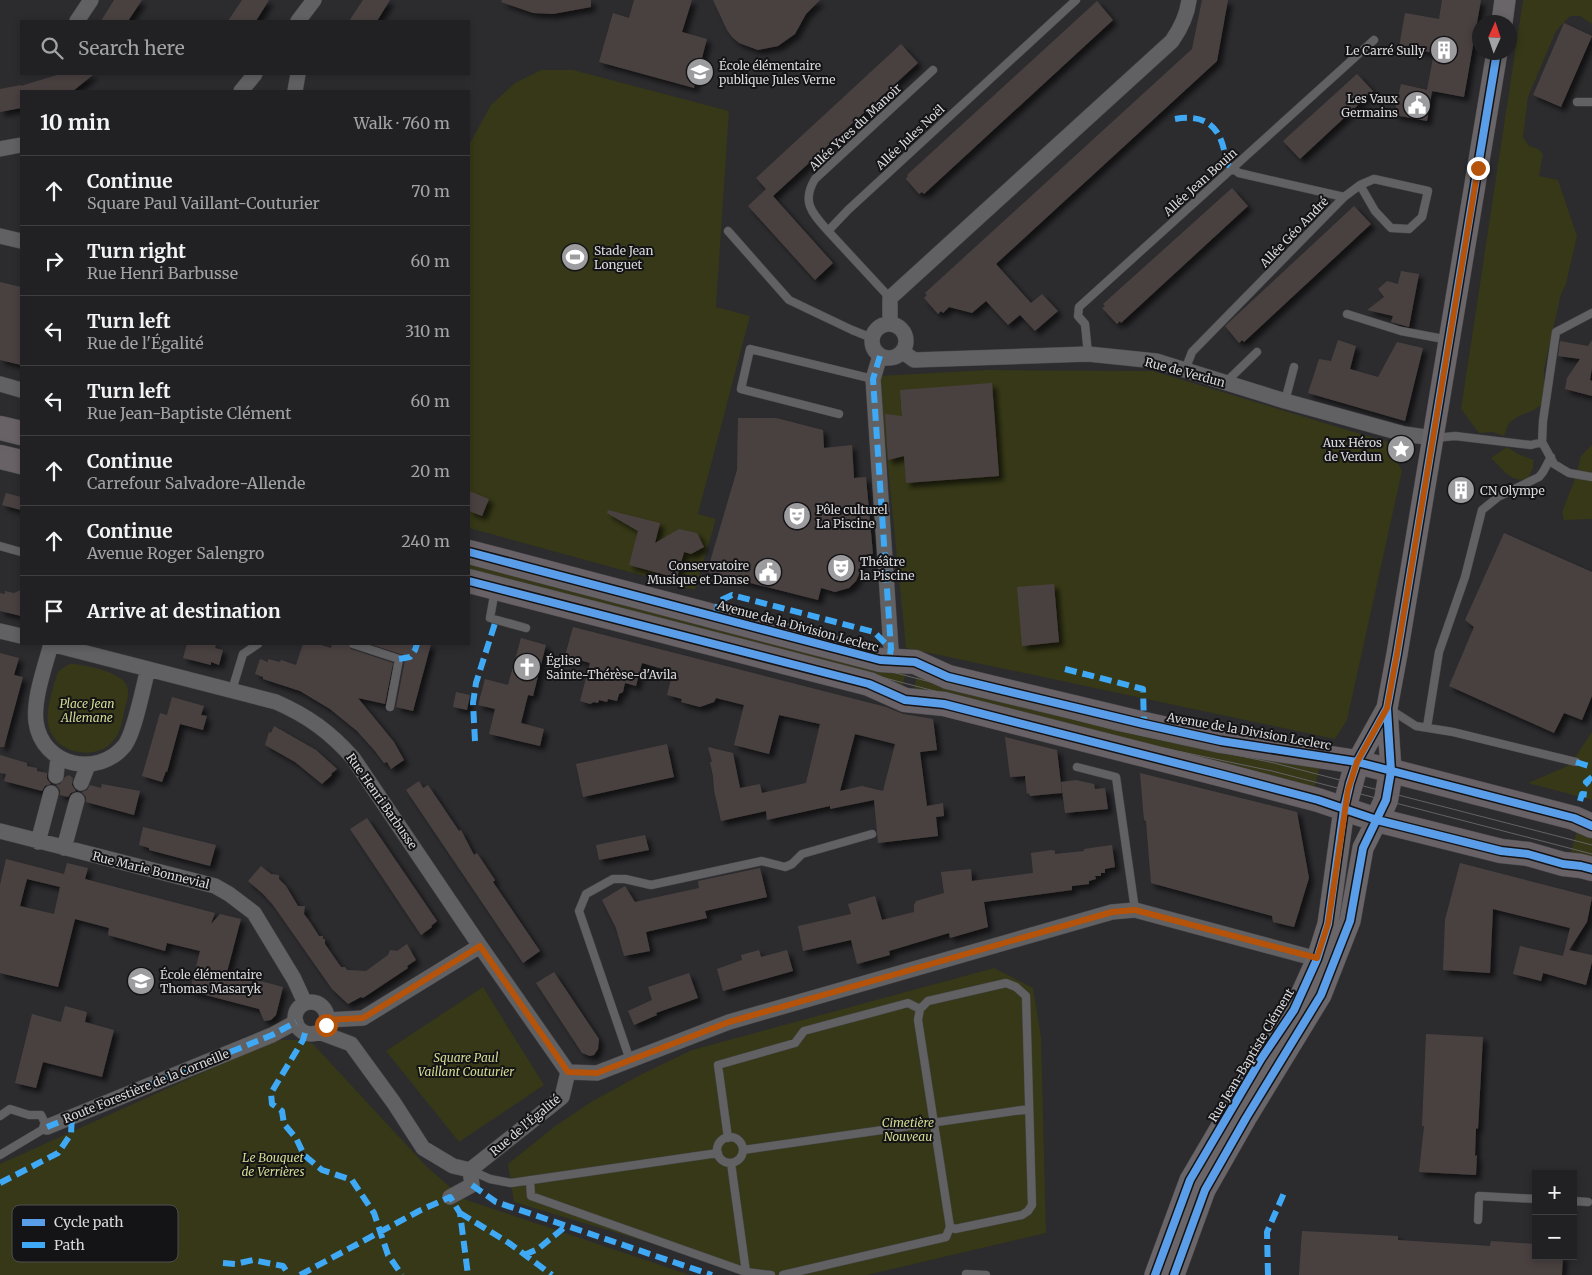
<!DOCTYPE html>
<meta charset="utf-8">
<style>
:root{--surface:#212022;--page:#2d2d2f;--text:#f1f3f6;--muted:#a2a3a5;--line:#3e3e40}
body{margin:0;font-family:Merriweather,serif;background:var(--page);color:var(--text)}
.controls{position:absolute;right:15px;bottom:15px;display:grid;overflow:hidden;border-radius:0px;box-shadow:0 2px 8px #0003}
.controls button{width:45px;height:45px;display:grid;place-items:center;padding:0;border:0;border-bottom:1px solid var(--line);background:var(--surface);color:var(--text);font:25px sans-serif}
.compass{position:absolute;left:1472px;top:15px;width:45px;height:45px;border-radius:50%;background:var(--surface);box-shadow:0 2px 8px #0003;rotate:3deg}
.stop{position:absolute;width:15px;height:15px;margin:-11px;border:4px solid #b45309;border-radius:50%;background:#fff}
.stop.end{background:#b45309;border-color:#fff;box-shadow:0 1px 5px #0008}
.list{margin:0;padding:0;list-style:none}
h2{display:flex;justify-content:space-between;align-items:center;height:65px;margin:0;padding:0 20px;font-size:21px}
h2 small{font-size:16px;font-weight:400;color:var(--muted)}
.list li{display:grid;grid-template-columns:32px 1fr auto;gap:15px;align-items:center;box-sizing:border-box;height:70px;padding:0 20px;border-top:1px solid var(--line)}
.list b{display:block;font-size:19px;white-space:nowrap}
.list p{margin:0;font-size:16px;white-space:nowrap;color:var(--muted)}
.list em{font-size:16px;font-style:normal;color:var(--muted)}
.icon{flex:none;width:28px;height:28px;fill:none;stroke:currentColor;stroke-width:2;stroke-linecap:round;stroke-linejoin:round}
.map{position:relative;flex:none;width:1592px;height:1275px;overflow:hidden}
.search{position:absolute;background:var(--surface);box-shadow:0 2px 8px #0003;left:20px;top:20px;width:450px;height:55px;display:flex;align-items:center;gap:12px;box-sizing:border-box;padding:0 18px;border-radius:0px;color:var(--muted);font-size:19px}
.panel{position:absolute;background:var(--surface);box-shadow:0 2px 8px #0003;left:20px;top:90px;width:450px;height:555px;border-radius:0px}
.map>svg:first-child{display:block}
.green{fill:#363817}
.building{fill:#4a4141;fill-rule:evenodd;filter:url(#shadow)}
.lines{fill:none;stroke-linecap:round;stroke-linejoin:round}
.lane-casing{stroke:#48474a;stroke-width:9}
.street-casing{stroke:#48474a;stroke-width:16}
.secondary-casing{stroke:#48474a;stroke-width:22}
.primary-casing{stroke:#48474a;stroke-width:25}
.lane{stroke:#616163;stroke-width:8}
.street{stroke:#616163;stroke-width:15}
.secondary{stroke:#696568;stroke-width:21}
.primary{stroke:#686165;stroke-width:24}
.tram{stroke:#636265;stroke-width:1}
.quiet{stroke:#3fa9f5;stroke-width:6;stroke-dasharray:12 6;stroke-linecap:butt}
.cycleway-casing{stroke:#141315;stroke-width:11}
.cycleway{stroke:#5a9eea;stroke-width:8}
.route{stroke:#b45309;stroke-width:6}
.labels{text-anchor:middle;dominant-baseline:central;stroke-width:4;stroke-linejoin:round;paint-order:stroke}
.poi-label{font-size:12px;fill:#d9d8db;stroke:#141315;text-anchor:start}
.street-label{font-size:12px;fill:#d9d8db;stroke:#141315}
.park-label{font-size:12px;font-style:italic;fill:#d3db91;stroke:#141315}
.key{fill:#141315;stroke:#4f4e50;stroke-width:1}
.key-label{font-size:14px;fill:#d9d8db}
</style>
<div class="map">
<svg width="1592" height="1275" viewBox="0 0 1592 1275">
<defs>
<filter id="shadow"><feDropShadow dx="4.5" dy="4.5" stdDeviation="2.5" flood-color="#0009"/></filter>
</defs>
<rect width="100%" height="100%" fill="#2c2b2e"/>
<!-- green -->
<path class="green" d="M1523,0H1592V24L1580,16H1570L1556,31L1528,97L1523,137L1529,146L1538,149L1543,154L1539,176L1558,180L1577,236L1566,284L1561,294L1544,369V403L1534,410L1519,416L1509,423L1504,436L1493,432L1479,433L1461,409Z
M541,70H573L729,111L716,307L750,316L698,514L716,519L695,590L469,528V145L491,105L515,83Z
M986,370L1153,371L1387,442L1402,471L1347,720L1335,739L906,648L879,376Z
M1592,445V519L1564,520L1562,512L1576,476L1581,456Z
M1507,447L1518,454L1534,460L1533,468L1528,478C1512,485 1502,468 1491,458Z
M469,558L907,668L901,692L469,576Z
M69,664C83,664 123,672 127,686C130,694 126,704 124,712C122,726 119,737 108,746C87,761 52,750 48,723C46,707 53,689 57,674L60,670Z
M918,671L1321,763L1314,790L912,696Z
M1592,732V800L1528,783L1572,764L1576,756Z
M1578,827L1592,833V865L1568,862Z
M994,968L1033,988L1041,1037L1046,1233L867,1275H757L514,1202L508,1164L554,1127L591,1102L642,1074L692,1050Z
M483,987L544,1085L459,1142L386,1051Z
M275,1040H303L313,1044L427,1167L464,1199L690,1275H0V1164Z"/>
<!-- building -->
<path class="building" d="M114,0H142L128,21H101Z
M242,0H269L256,21H228Z
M363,0H390L377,21H349Z
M502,0H591V7L553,14L533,13L501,2Z
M634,0H692L682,32L707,39L694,88L599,62L613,13L629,18Z
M713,0H820L806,14L795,34L778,46L758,50L739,43L732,37L727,30Z
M1202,0H1228L1217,61L996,264L1031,303L1042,294L1058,311L1035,331L1020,315L1008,325L986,301L972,313L949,307L943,313L941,311L938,314L924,298L927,295L925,293L1192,49Z
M1442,0H1481L1464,97L1432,91L1427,121L1394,115L1401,84L1427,90L1434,53L1399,47L1405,13L1439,19Z
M1097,1L1113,20L924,194L922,192L919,194L906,179L908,176L907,175Z
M1564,23L1592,36L1561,107L1533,95Z
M901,44L918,63L773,196L833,263L815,280L748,206L766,189L756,178Z
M60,74H94L73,91H21V108L0,112V89L21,85V86Z
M1357,74L1373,91L1300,159L1283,141Z
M1232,188L1248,206L1121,323L1120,321L1117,324L1102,308L1105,306L1103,304Z
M1354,206L1371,224L1244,342L1242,340L1239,343L1225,326Z
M1401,271L1419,274L1409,327L1391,322L1393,316L1367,310L1384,297L1378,289L1387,281L1398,284Z
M0,282L21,287V365L0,360Z
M1338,340L1356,346L1350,369L1378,377L1397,342L1423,348L1405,421L1308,393L1319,359L1331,361Z
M1592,340V368L1590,380L1592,381V396L1565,389L1567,378L1580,359L1558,356L1560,341L1588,346Z
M992,383L999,476L906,483L904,456L888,460L885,414L902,416L900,390Z
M738,418H776L823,430L824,448L852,445L854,478L866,477L873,554L861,555L860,572L856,581L849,588L835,592L821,588L818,600L707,572L737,470Z
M469,491L489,499L482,516L469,511Z
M6,493L21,497V510L2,505Z
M608,510L660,523L655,543L679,529L697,533L704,547L691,554L684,552L677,578L629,565L638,531L607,513Z
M1504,533L1592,572V696L1582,720L1564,713L1554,733L1449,686L1474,627L1465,620Z
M1054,584L1059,642L1022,646L1017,587Z
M21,590V616L0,611V593L5,594V591L14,593Z
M573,627L886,707L903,714L933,719L937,750L920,752L927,806L943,803L944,816L936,817L938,836L878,843L874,800L830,809V806L767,820L766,811L721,821L714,790L713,776L710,762H712L708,747L733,753L740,788L760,784L762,793L806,783L820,724L779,715L769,754L734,745L744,705L716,698L714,702L700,707L681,702L682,699L667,695L673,672L642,663L636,686L625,683L623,692L619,694L617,701L608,699L607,702L599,700L598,703L594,702L590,704L580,701L590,663L565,656ZM855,734L895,744L883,791L862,786L840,791Z
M521,638L546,645L533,696L528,695L521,723L544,729L540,746L489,734L495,709L478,705L485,679L508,685Z
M187,644H216L215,648L223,650L219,665L211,662V665L183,658Z
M303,644H318L331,648L332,644H348L351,649L393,663L385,704L358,698L394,742L404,760L391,769L387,762L384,763L375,751L357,731L330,709L300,691L263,679V677L255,674L260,659L268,662V659L280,662L281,660L296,665Z
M370,644H431L413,711L396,707L405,660L403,655Z
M0,653L19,658L14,675L23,677L4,747H0Z
M456,692L470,695L467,710L453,707Z
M172,697L204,706L201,715L207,716L203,730L180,724L167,772L166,771L162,782L142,776L160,713L167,715Z
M274,726L316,750L337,769L331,774L332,775L322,784L295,762L265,745L269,732L271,733Z
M1005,737L1057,750L1062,793L1030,796L1029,793L1027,794L1025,776L1010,777Z
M667,744L674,777L583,797L576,764Z
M0,755L27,763V766L37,768V771L47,773V779L51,784L45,786L42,791L4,781L6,774L0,773Z
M1140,773L1297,812L1309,878L1294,927L1273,922L1272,916L1151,883L1146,821L1144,820Z
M69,775L73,778L72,785L76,791L71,793L68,797L60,795V790L56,785L60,784L65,777Z
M1076,780L1094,784L1095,789L1105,788L1108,809L1065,813L1061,782Z
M419,781L423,788L428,785L459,831L461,830L474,855L477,853L495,880L493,882L540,951L523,963L406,790Z
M102,784L140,791L134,815L86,802V797L82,792L87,790L90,785L101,788Z
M367,818L437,921L431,926L432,927L421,935L350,829Z
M143,827L216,845L210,866L149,850V848L139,845Z
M645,835L649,850L599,860L596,845Z
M1112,845L1115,867L1105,869V873H1101V876H1095L1096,879L1089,881V884L1072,886V890L984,902L988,927L950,938L949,933L889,951L890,955L857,964L851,940L803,951L798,926L851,914L848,904L875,896L882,920L914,912V905L916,901L944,893L941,872L971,869L972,881L1033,873L1031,853L1052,850L1055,851V854L1084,851V849Z
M6,859L64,874L67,863L88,868L85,879L215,913L211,924L220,914L241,919L227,972L283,987L276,1015L271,1020L264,1021L259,1009L190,991L200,951L167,943L165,951L108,935L109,928L75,919L58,987L0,973V885ZM27,879L60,887L54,914L20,906Z
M1460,863L1592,897L1587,922L1569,950L1592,955V962L1586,985L1543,973L1541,981L1513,974L1520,946L1563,956L1570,928L1493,909L1490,973L1443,970L1445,920Z
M261,866L271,874L279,875V879L286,886L298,906H305L304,914L310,922L319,936H323V939H325V944L341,967H345L347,970L366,971L388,955L390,950L397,951L407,944L416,960L407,966L408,968L363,998L361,997L348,1004L332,989L273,905L263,894L248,881Z
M760,868L767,897L705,911L707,918L646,932L650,951L624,956L616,928L602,900L625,886L635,902L699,888L698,881Z
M759,950L761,957L787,950L793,971L723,991L717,969L742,960L741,955Z
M554,972L599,1039L598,1049L594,1055L590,1056L582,1053L536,983Z
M689,973L698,998L656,1013L657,1015L634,1025L628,1011L652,1000L648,987Z
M65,1006L87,1012L85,1022L114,1030L102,1077L43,1062L36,1088L15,1083L32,1014L61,1022Z
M1426,1034L1483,1037L1478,1129L1476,1128L1475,1156L1477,1155L1476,1175L1419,1172L1424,1126H1422Z
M1302,1231L1398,1236V1240L1490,1246L1491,1241L1536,1244V1256H1563L1562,1275H1299Z"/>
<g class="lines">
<!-- lane casing -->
<g class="lane-casing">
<path id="lane" d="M1577,102H1592
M1344,197L1360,185L1374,179L1428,191L1422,217L1409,229L1391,228L1375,211L1360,185
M728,231L789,300L852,330L872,338
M828,231C812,213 801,202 815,179L933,70
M890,298L828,231L848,210L1076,0
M1347,314L1401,331L1449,340
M1088,354L1085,324L1078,316L1079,307L1374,40
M1185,370L1192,352L1344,197L1239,173L1232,168
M1226,382L1257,352
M1285,401L1294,367
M839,414L741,389L750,349L873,379
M1435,438L1455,436L1531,445L1542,442L1543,421L1556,332L1592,313
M1542,442L1554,464L1569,473L1592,477
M0,546L21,552
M495,590L490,618L526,628
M353,644L399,659L390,707
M232,690L243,654L258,644
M1391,710L1416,726L1453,732L1576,762
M1427,727L1439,652L1465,577L1482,510L1498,497L1539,477L1543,472L1551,457
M1077,767L1116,777L1135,910
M1006,983L1016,987L1026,996L1032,1205L1028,1211L1022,1215L955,1229L950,1227L918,1020L920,1009L928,1001Z
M630,1060L579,911L586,894L613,879H625L651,885L762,861L785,867L792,864L802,854L872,834
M0,1116L10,1109L29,1115H41L47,1127L0,1155
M717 1150a13 13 0 1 1 26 0a13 13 0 1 1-26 0Z
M728,1138L718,1065L795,1043L804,1031L908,1003L920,1009
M743,1150L1029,1109
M731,1163L746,1272
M470,1170L490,1179L511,1183L718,1153
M530,1180L531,1196L746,1272L771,1275
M1573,1201L1588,1202
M1478,1220L1479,1196L1536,1199
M966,1274L986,1275
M783,1275L946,1237L950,1227"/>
</g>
<!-- street casing -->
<g class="street-casing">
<path id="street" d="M77,21L91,0
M298,21L314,0
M241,91L255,74
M295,91L298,74
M0,149L21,145
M0,236L21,241
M890,323V298L1172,41C1181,28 1187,16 1189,0
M872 341a17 17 0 1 1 34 0a17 17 0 1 1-34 0Z
M903,352L914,360L1088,354L1156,361L1285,401L1404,434L1433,438
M880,356L873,379L891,649L889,660
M0,384L21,390
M0,631L21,636
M51,644L276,702C308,716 330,732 353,758L480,946L568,1072
M51,644C45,667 33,699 36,722C42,766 98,779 125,745C135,731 143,687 148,669
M56,776L58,758
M81,783L88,765
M0,831L215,886L229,894L254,913L294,979L305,1003
M38,842L51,793
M64,848L77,800
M295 1018a16 16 0 1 1 32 0a16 16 0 1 1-32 0Z
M327,1020L363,1018L480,946
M319,1032L351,1044L394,1103L423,1148L453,1166L470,1170
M568,1072L597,1073L729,1022L1112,912L1135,910L1317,959
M47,1127L272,1035L296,1022
M470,1170L562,1097L568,1072
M450,1197L472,1185L470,1170"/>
</g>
<!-- secondary casing -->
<g class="secondary-casing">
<path id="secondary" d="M1502,22L1505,0
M1357,762L1387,708
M1391,771L1387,708L1397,654L1497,52
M1155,1275L1190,1180L1261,1059L1294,1010L1317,959L1328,924L1344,809
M1174,1275L1205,1190L1246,1118L1321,995L1350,921L1363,848L1377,820"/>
</g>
<!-- primary casing -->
<g class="primary-casing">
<path id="primary" d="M0,428L21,433
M0,457L21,462
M469,552L880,660L915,662L948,677L1144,724L1221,741L1357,762L1574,818L1592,826
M469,581L869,684L905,700L944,704L1223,775L1318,800L1377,820L1501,851L1528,854L1563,864L1581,866L1592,869
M1344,809L1357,762
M1377,820L1386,800L1391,771"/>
</g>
<!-- lane -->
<use href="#lane" class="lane"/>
<!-- street -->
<use href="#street" class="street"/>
<!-- secondary -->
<use href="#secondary" class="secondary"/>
<!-- primary -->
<use href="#primary" class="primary"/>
<!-- tram -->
<path class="tram" d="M0,439L21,444
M0,447L21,453
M469,562L1115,730L1274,763L1592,845
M469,570L1054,722
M1149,745L1272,771L1592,854"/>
<!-- quiet -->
<path class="quiet" d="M1175,119C1209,113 1223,130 1226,163L1232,168
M880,356L873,379L891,649L889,660
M715,616L719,601L732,595L874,632L891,649
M399,659L410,657L415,650L417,644
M1065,669L1143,689L1144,724
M475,741L473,703L476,683L496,620
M1576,762L1592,767
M1592,777L1586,782L1592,788
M1580,801L1582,794L1592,795
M305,1033L303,1040L271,1093L272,1104L282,1111L284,1124L296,1138L304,1155L322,1170L352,1180L374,1213L388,1255L402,1275
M47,1127L272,1035L296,1022
M0,1183L58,1153L71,1134L72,1116
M472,1185L496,1202L712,1275
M460,1213L509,1243L552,1275
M524,1255L538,1249L566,1226
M223,1263L235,1264L253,1260L283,1266L289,1275
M300,1275L419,1211L450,1197L460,1213L468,1275
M1268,1275L1267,1232L1284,1193"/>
<!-- cycleway casing -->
<g class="cycleway-casing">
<path id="cycleway" d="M469,552L880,660L915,662L948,677L1144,724L1221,741L1357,762L1574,818L1592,826
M469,581L869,684L905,700L944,704L1223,775L1318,800L1377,820L1501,851L1528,854L1563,864L1581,866L1592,869
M1155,1275L1190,1180L1261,1059L1294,1010L1317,959L1328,924L1344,809L1350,783L1357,762L1387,708
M1174,1275L1205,1190L1246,1118L1321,995L1350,921L1363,848L1386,800L1391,771L1387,708L1397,654L1497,52"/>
</g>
<!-- cycleway -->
<use href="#cycleway" class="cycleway"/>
</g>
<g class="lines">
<!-- route -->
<path class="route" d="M326,1025L327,1020L363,1018L480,946L568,1072L597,1073L729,1022L1112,912L1135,910L1317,958L1328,924L1348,790L1357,762L1387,708L1397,654L1478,168"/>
</g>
<!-- icons -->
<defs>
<g id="building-disc" transform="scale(1.4375)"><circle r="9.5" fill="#9c9b9e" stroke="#141315"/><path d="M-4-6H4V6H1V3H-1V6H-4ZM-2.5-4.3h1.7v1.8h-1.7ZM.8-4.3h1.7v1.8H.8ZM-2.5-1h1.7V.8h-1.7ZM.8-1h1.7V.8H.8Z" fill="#fff"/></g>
<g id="school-disc" transform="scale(1.4375)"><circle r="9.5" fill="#9c9b9e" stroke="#141315"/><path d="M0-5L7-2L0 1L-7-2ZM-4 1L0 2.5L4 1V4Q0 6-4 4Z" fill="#fff"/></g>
<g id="civic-disc" transform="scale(1.4375)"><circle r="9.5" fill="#9c9b9e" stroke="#141315"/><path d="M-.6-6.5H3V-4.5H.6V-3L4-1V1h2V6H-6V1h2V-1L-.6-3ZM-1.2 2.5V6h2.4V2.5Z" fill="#fff"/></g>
<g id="stadium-disc" transform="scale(1.4375)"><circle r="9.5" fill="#9c9b9e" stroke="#141315"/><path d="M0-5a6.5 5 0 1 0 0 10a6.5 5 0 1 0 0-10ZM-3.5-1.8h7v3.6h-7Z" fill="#fff"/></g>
<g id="sight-disc" transform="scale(1.4375)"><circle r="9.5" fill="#9c9b9e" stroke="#141315"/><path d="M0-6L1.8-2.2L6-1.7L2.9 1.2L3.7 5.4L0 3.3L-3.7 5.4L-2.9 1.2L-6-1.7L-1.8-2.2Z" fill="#fff"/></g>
<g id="theatre-disc" transform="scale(1.4375)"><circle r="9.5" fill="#9c9b9e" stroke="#141315"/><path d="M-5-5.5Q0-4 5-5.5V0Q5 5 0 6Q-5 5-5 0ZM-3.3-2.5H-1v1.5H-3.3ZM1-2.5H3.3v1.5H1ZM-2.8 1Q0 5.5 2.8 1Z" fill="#fff"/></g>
<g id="church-disc" transform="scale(1.4375)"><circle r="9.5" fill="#9c9b9e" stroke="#141315"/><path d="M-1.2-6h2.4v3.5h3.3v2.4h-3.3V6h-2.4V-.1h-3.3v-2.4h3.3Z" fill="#fff"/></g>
</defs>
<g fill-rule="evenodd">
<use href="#building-disc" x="1444" y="50"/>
<use href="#school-disc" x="700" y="72"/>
<use href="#civic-disc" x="1417" y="105"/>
<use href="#stadium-disc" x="575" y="257"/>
<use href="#sight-disc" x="1401" y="449"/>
<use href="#building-disc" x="1461" y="490"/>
<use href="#theatre-disc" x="797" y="516"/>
<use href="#theatre-disc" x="841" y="568"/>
<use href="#civic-disc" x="768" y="572"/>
<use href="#church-disc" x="527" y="667"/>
<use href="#school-disc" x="141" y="981"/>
</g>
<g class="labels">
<!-- poi labels -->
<g class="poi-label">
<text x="1425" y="50" text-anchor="end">Le Carré Sully</text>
<text x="719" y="65">École élémentaire<tspan x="719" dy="14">publique Jules Verne</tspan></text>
<text x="1398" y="98" text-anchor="end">Les Vaux<tspan x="1398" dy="14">Germains</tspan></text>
<text x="594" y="250">Stade Jean<tspan x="594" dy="14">Longuet</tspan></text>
<text x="1382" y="442" text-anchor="end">Aux Héros<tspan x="1382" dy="14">de Verdun</tspan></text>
<text x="1480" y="490">CN Olympe</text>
<text x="816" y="509">Pôle culturel<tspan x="816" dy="14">La Piscine</tspan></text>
<text x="860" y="561">Théâtre<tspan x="860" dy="14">la Piscine</tspan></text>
<text x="749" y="565" text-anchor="end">Conservatoire<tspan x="749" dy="14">Musique et Danse</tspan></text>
<text x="546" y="660">Église<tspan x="546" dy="14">Sainte-Thérèse-d'Avila</tspan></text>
<text x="160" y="974">École élémentaire<tspan x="160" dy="14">Thomas Masaryk</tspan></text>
</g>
<!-- street labels -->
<g class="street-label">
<text transform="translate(855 127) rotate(-43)">Allée Yves du Manoir</text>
<text transform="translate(910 137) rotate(-43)">Allée Jules Noël</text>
<text transform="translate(1200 182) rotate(-42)">Allée Jean Bouin</text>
<text transform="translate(1294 232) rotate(-46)">Allée Géo André</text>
<text transform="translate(1185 372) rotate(15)">Rue de Verdun</text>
<text transform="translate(798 626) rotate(15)">Avenue de la Division Leclerc</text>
<text transform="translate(1249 731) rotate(10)">Avenue de la Division Leclerc</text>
<text transform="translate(382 801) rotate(55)">Rue Henri Barbusse</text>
<text transform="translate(151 870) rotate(14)">Rue Marie Bonnevial</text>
<text transform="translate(1251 1055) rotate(-59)">Rue Jean-Baptiste Clément</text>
<text transform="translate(146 1086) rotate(-22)">Route Forestière de la Corneille</text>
<text transform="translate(525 1125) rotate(-40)">Rue de l'Égalité</text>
</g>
<!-- park labels -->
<g class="park-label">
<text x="87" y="703">Place Jean<tspan x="87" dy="14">Allemane</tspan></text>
<text x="466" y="1057">Square Paul<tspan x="466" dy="14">Vaillant Couturier</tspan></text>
<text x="908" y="1122">Cimetière<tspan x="908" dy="14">Nouveau</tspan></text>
<text x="273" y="1157">Le Bouquet<tspan x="273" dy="14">de Verrières</tspan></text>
</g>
</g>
<!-- legend -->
<rect x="12" y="1205" width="166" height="57" rx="8" class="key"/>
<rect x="22" y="1219" width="23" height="7" fill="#5a9eea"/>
<rect x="22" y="1242" width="23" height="6" fill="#3fa9f5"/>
<g class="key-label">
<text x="54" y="1227">Cycle path</text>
<text x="54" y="1250">Path</text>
</g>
</svg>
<div class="controls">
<button>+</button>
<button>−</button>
</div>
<svg class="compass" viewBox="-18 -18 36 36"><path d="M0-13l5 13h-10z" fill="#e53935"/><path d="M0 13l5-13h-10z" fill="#a2a3a5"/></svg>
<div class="stop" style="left:326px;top:1025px"></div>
<div class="stop end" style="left:1478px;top:168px"></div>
<div class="search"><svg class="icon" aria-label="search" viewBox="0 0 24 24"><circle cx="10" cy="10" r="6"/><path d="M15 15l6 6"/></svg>Search here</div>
<section class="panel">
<h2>10 min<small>Walk · 760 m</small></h2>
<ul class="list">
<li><svg class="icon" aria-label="ahead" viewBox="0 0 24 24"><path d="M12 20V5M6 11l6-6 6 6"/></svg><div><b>Continue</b><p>Square Paul Vaillant-Couturier</p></div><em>70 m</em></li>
<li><svg class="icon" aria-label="right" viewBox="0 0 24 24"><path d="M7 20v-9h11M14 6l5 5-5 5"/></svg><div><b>Turn right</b><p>Rue Henri Barbusse</p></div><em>60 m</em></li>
<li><svg class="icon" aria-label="left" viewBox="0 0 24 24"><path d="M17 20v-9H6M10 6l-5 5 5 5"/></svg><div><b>Turn left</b><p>Rue de l'Égalité</p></div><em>310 m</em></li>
<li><svg class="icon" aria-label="left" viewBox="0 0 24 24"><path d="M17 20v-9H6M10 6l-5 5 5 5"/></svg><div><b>Turn left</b><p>Rue Jean-Baptiste Clément</p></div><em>60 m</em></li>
<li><svg class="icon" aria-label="ahead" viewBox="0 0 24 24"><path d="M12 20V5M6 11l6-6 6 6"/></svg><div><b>Continue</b><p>Carrefour Salvadore-Allende</p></div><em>20 m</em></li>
<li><svg class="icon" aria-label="ahead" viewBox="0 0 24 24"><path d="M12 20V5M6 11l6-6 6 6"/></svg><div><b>Continue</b><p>Avenue Roger Salengro</p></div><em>240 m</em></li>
<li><svg class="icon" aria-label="arrive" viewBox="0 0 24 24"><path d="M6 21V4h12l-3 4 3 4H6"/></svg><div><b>Arrive at destination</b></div></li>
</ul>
</section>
</div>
